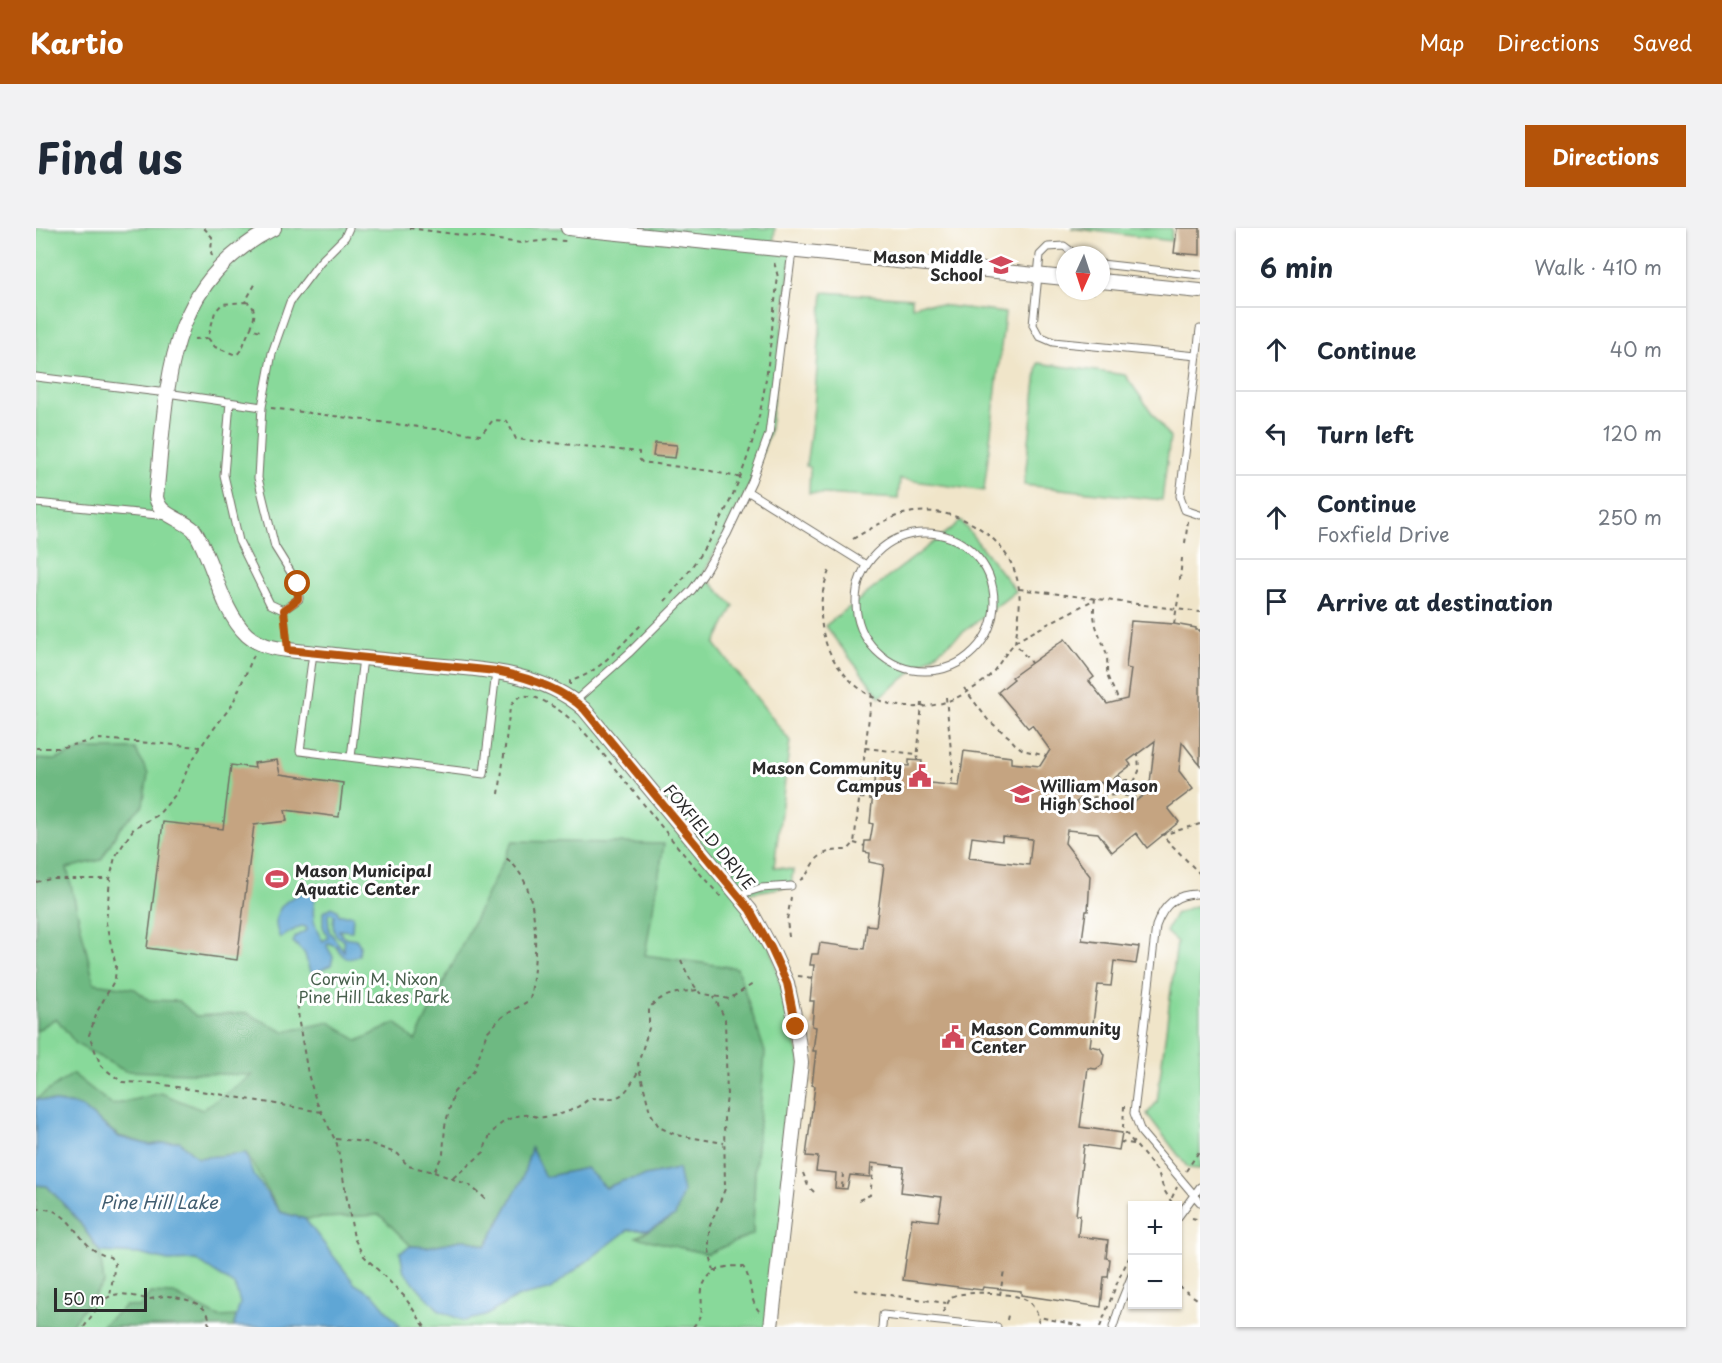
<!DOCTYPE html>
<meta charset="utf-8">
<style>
:root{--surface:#fff;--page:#f2f2f3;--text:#1f2937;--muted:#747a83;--line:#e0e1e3;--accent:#b45309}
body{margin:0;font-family:"Playpen Sans",sans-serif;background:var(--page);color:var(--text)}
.controls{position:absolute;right:18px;bottom:18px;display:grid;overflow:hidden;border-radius:0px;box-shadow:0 2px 4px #0004}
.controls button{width:54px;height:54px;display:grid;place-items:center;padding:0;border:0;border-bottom:2px solid var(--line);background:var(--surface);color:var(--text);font:30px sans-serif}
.compass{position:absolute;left:1020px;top:18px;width:54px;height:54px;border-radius:50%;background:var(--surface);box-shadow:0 2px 4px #0004;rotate:183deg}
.scale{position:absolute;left:18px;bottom:15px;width:93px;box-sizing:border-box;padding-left:6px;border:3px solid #2b2b2b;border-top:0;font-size:16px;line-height:21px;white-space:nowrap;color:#2b2b2b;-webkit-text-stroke:4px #fff;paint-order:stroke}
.stop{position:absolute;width:18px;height:18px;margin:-14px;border:4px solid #b45309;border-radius:50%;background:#fff}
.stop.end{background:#b45309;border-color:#fff;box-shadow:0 2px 6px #0008}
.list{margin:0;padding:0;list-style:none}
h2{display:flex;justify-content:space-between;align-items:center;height:78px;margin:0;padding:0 24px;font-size:26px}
h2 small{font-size:20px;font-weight:400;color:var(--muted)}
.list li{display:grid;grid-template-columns:39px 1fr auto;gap:18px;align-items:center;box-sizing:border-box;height:84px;padding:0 24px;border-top:2px solid var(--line)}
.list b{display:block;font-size:22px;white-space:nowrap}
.list p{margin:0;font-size:20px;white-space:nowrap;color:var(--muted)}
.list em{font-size:20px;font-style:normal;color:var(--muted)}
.icon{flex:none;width:33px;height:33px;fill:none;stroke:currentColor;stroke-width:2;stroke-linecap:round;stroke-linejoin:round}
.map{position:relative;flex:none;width:1164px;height:1099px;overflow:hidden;border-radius:0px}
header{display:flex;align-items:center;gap:36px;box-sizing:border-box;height:84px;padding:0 30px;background:var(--accent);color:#fff}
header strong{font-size:28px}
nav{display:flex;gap:33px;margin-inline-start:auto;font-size:21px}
.intro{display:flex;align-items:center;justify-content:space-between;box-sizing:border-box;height:144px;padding:0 36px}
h1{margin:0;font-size:42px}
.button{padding:15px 27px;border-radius:0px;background:var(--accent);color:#fff;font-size:21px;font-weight:700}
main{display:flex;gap:36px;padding:0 36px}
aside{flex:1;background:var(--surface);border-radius:0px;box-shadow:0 2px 4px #0004}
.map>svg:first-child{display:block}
.green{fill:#88d99a;stroke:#5a8262;stroke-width:1.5}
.forest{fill:#6eb982;stroke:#4c7256;stroke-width:1.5}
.water{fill:#5fa6d5;stroke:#456880;stroke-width:1.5;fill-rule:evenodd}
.building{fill:#c5a481;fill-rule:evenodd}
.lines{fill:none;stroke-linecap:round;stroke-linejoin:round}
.service-casing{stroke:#706c62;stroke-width:9}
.minor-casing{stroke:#706c62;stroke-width:16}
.path{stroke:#706c62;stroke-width:2;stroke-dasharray:4.5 4.5;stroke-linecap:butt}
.service{stroke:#fff;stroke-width:7}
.minor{stroke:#fff;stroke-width:14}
.route{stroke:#b45309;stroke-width:8}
.labels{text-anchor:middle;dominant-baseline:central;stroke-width:6;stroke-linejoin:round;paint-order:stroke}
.poi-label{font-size:16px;font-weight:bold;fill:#2b2b2b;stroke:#fff;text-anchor:start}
.street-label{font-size:16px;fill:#2b2b2b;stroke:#fff}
.park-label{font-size:16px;fill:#475f4c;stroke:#fff}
.water-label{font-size:18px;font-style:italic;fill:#405c6f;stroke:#fff}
</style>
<header>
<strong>Kartio</strong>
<nav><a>Map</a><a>Directions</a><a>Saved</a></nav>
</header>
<div class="intro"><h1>Find us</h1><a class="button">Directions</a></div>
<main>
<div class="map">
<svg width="1164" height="1099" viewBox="0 0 1164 1099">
<rect width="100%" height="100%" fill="#fff"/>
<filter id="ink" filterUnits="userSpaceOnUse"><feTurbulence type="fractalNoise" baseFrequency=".0167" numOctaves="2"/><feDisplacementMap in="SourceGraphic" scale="12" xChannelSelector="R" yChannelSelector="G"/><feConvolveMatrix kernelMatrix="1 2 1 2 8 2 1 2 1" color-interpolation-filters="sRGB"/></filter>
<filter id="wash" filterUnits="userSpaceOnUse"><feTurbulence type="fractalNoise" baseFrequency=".008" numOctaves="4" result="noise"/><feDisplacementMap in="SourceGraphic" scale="24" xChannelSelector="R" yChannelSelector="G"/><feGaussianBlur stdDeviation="1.35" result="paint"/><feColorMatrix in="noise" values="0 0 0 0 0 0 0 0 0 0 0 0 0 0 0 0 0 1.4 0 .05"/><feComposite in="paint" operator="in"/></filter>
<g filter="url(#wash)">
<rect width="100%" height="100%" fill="#f0e5c9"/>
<!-- green -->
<path class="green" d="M0,0H739L737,21L756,23L733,206L716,253L667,347L698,378L679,416L754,513L738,639L757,642L755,658L702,667L735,720L765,835L735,1099H0Z
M1035,0H1136L1135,13Z
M787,64L876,70V79L887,75L969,85L948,263L864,251L862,271L773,265L774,239L770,238L778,179Z
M1002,135L1089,147L1134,210L1126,272L988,257Z
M925,293L980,363L844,469L789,398Z
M1158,678L1164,679V941L1152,940L1111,886L1121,874L1141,714L1130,704L1139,686Z"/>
<!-- forest -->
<path class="forest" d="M49,521H99L112,546L107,577L83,601L65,632L31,640L58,755L99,761L113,772L143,773L160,788L211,785L248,804L294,794L322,813L360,795L379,813L477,613L628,616L609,727L701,740L729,824L719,941L717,1006L671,1026L600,1009L634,991L642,941L586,953L569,960L550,940L508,949L496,921L486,952L450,1018L430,1011L391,1019L375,1018L344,987L269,991L244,984L210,925L162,930L143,913L114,917L83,908L44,878L0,871L37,846L76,877L125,865L166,882L216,847L89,843L40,816L20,790L0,803V531L19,532Z
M0,957L11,958L42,992L64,1024L68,1055L33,1099H0Z
M114,1065L138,1066L183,1089L201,1088L198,1096L199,1099H64L89,1078L104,1079Z"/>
<!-- water -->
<path class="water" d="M269,664L280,667C275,683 277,699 287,713L292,710L287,698V684L296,679L301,682L303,687H317L316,703L303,702L307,709L320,711L324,717L323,727C311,735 306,728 300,718L292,715L291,718L297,729L295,737L281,744H276L273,741L269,726L257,714L260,708L271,702L270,699L265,698L244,710C233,687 246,671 269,664ZM295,685L298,687C296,700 297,707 308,713V723L293,703L292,686Z
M0,871L44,878L83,909L114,917L143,913L162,930L210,925L216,944L244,984L269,991L319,1056L338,1067L365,1099H199L198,1097L204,1075L199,1058L160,1032L132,1033L103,1026L64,1024L42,992L11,958L0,957Z
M495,920L509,949L550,940L570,960L586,953L642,941L647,964L639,988L613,1002H592L513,1062L481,1069L449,1088L428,1093L404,1083L387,1065L368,1044L364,1024L375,1018L391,1019L430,1011L450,1018L486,952Z"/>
<g id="blocks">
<!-- building -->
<path class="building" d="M1141,0H1164V27L1138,25Z
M619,215L641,217L639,230L617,228Z
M1095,393L1138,396L1160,400V402H1164V537L1146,514L1143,543L1157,561L1132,580L1143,594L1111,620L1100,605L1076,624L1062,605L1031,602L1029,615L1054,648L1052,683H1050L1046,712L1103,719L1100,736L1078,733L1075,758L1062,757L1054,818L1064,820L1068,827L1066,837L1060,841L1052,840L1044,899L1086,905L1083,922L1048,917L1040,987H1044L1042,1008L1072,1012L1070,1030L1074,1031L1072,1049H1068L1065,1079L985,1067V1063L947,1059L946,1062L867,1052L876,990L902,993L906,969L865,964L868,939L835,935L834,949L814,947L811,961L799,960L800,945L780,943L782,929L770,928L779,858L776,857L780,823H777L780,799L776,798L778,773H774L778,737H774L775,731L776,726H782L784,715L828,721L831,697L840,698L848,637L833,634L834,625L828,624L829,613H834L837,596L834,595L840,535L873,538V532L886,533L884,554L923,558L928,523L975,529V535L1004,538L1014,522L996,497L992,500L962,464L978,451L976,449L1029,411L1058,449L1053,453L1071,476L1091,471L1095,441L1090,440ZM1119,513L1113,563L1088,582L1039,575L1065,554L1068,558L1095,537L1092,533ZM966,608L996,611L993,637L933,630L936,609L966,613Z
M241,532L244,546L307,555L303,589L249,582L251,593L218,597L201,732L111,720L127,594L187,601L195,537L219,540L218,535Z"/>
</g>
</g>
<g filter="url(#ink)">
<use href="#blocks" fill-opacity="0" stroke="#706c62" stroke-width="1.5"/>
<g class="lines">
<!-- service casing -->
<g class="service-casing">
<path id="service" d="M1040,27L1028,18L1012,19L1004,27L997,97L1003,108L1017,114L1161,128
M1065,36L1164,47
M1164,101L1144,268L1149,282L1164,287
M0,149L131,165L226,179L236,125L254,74L284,34L309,9L313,0
M194,174L188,247L203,313L234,376L247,382L263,371L262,356L239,319L222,250L226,179
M711,263L830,337
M0,275L132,288
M820 374a69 69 0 1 1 138 0a69 69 0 1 1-138 0Z
M277,425L264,523L448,546L460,444
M539,473L593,425L656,362L667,347L691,306L716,253L733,206L756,23
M315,529L327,430
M1164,666C1140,665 1128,676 1120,698L1098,885L1105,904L1164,974
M702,667L725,660L755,658
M1142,989L1164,959
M846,1099L847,1087L961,1099
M1077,1099L1085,1074L1096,1047"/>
</g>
<!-- minor casing -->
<g class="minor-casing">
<path id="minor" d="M238,0C126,57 132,160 120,269C124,289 144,289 158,302C178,333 184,381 211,407C229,423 257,422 280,425C315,429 350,432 384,436C440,441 504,442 548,481L714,682L735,720L751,755L760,796L765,835L735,1099
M532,0L1029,50
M1065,53L1164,63"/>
</g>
<!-- path -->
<path class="path" d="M168,0L176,9L175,25L177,31
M373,0L485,15L514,12L530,13
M1036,63L1060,65
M209,74L214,75C221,84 218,90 215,100L224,103
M172,110L179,119L200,127C208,122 209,109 215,100
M158,111L172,110L179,84L186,76L209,74L221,53
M235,180L445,207L457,192L471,193L480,211L603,224V231L606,234L675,243L705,250
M817,311C830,303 844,295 858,289C908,270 971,302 982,355C986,375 982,395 979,415L995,435
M1149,315L1152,293
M793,343C780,376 782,414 805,442C844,491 904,489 950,451C962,441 968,425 979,415C984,410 992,407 999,403C1018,392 1039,382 1059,371C1055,396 1063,403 1070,424C1073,434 1069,443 1073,452C1076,460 1081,465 1082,474
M1144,352L1146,330
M983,361L1164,384
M629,373C672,323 702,267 719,204C733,154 735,100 742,49L738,34
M248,391L250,409
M1138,396L1143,366
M218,427L196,477L170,511L154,536L140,566L122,587L98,600L79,629L74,651L70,695L80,738L79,751L62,782L53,807L65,838L86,854L118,855L286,884
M534,457V453C563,446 585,416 606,396
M928,460L952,492L973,509L979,516L987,522L1010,528
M910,469L917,544L915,557
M0,520H23L63,511L165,519
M829,520L880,526
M881,533L886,475
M1082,547L1087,553
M1083 560a8 8 0 1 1 16 0a8 8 0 1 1-16 0Z
M1098,554L1103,543L1102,526
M825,558L837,560
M463,566L474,480C483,456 509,473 524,483C547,499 566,525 584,547C618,588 650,632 687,671
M1097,566L1101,572
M824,570L836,571
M1052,577L1054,571C1064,565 1075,570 1085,565
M1164,596L1126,607L1164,646
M818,615L829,618
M764,652C771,648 772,644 776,637C785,623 797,622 812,622L818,615L836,464
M0,654L15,651H74
M753,709L751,692L755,669
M645,732C650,744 656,756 664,765L693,771L717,756
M762,748L777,750
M661,762C640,765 628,765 613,780V800L602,836L614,884L623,899L640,907L688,915
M261,768L263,795L272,846L280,873L301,916L318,1010L327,1027L368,1068L389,1099
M1088,878L1087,900L1088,903L1122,944L1128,962L1138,978
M300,911L330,914L362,926L372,938L398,944L407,926L409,898L418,864L438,843L451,804L466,789L494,772C500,736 505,675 483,644C480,639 475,634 470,630
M1084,914L1098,916
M1150,943L1164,922
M398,944L433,957L450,971
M767,945L772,958L781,967
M417,950L448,924C451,903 472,885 494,887C499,888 502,890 508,889C525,888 541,881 554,870C587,872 587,870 603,842
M806,959L807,945
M823,972L834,967L838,936
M1132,978L1141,959
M0,981C39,977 39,1022 74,1029L79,1035L74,1068
M1156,990L1164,992
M678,1043L673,1022V1000L689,961L688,889L691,869L689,791L678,768
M1142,1058L1164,1073
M818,1062L910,1075
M964,1067L968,1042
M907,1084L915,1069C930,1062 979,1064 992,1073C997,1077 1000,1084 1003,1089
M971,1092L972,1087
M1002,1094L1003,1089L1050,1099
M48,1099C53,1092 64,1074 71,1070C84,1062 98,1069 112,1071C118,1071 124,1068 130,1068C144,1069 170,1074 173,1090L171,1092L175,1099
M657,1099C660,1095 664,1091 665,1087C667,1077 664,1066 667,1058C673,1041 692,1036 707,1039C717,1052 712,1071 723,1083
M1064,1099L1083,1050L1096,1024"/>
<!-- service -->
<use href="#service" class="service"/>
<!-- minor -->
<use href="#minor" class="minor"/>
</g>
</g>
<g class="lines" filter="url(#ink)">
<!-- route -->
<path class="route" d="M262,356V371L248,382L252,422L460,443C491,449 525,460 548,481L714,682L735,720L751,755L760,799"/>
</g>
<!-- icons -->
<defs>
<g id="school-bare" transform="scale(1.8)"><path d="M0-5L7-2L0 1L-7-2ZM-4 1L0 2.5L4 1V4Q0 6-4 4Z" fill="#d1495b" stroke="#fff" stroke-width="2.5" paint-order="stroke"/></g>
<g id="civic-bare" transform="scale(1.8)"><path d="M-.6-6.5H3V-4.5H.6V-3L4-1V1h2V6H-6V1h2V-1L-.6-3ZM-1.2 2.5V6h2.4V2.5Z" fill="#d1495b" stroke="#fff" stroke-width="2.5" paint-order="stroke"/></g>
<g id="stadium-bare" transform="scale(1.8)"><path d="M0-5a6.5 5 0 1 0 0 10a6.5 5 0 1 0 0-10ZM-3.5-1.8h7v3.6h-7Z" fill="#d1495b" stroke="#fff" stroke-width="2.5" paint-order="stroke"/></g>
</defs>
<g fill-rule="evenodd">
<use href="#school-bare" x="965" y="37"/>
<use href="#civic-bare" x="884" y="548"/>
<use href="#school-bare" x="986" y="566"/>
<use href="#stadium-bare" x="241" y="651"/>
<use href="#civic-bare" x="917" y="809"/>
</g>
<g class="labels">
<!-- poi labels -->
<g class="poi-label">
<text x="947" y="28" text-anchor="end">Mason Middle<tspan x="947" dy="18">School</tspan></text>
<text x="866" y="539" text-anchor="end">Mason Community<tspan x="866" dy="18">Campus</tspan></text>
<text x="1004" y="557">William Mason<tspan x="1004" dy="18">High School</tspan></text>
<text x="259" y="642">Mason Municipal<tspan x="259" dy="18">Aquatic Center</tspan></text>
<text x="935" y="800">Mason Community<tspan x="935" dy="18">Center</tspan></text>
</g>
<!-- street labels -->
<g class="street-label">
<text transform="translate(674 608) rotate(50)">FOXFIELD DRIVE</text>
</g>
<!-- park labels -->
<g class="park-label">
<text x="338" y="750">Corwin M. Nixon<tspan x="338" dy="18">Pine Hill Lakes Park</tspan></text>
</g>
<!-- water labels -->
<g class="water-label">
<text x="123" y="973">Pine Hill Lake</text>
</g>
</g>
</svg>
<div class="controls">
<button>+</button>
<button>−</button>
</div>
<svg class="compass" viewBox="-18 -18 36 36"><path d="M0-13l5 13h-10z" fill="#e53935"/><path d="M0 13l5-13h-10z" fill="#747a83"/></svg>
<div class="scale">50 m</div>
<div class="stop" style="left:262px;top:356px"></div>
<div class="stop end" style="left:760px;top:799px"></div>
</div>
<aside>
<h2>6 min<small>Walk · 410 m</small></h2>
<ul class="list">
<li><svg class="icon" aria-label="ahead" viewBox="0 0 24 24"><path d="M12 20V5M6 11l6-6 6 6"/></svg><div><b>Continue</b></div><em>40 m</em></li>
<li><svg class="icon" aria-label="left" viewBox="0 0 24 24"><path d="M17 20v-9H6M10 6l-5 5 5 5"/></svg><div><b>Turn left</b></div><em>120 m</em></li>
<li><svg class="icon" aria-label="ahead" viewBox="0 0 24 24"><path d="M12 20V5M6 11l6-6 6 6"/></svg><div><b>Continue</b><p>Foxfield Drive</p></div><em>250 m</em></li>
<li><svg class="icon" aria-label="arrive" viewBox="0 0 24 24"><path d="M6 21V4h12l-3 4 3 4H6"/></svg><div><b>Arrive at destination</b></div></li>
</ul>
</aside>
</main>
